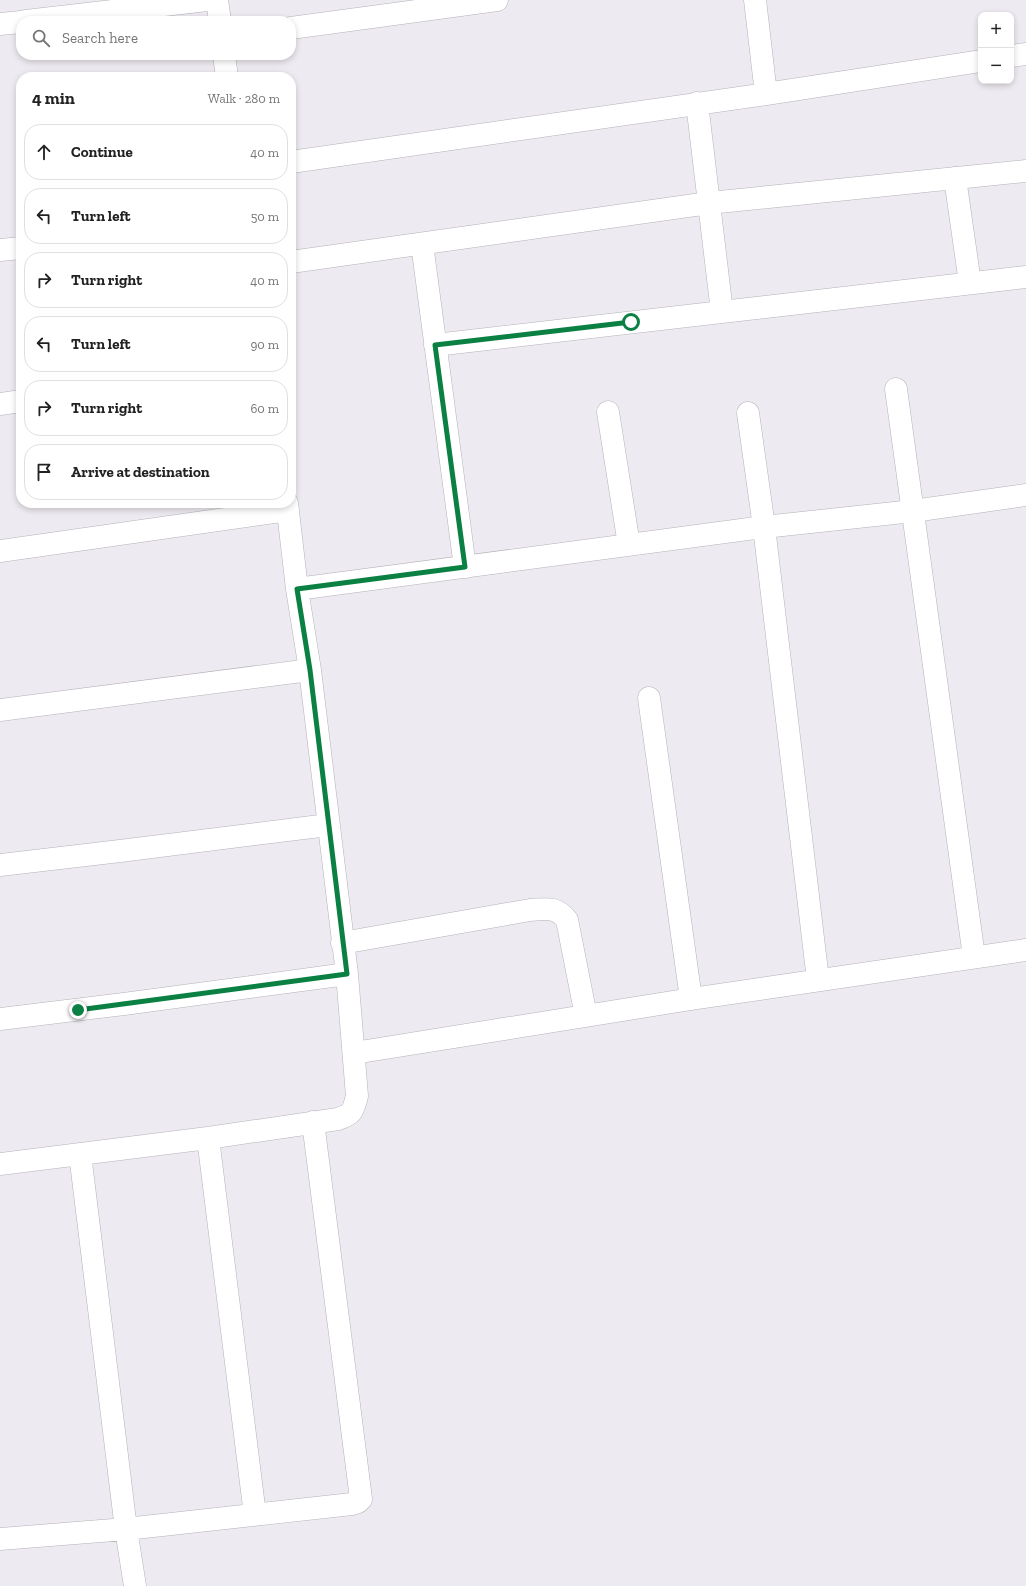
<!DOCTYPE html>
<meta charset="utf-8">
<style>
:root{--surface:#fff;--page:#f6f6f6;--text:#222;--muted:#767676;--line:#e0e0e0}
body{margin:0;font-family:"Zilla Slab",serif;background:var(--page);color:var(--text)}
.controls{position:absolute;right:12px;top:12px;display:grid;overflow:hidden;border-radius:8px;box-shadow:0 2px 6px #0003}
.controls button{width:36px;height:36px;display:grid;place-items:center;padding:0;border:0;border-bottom:1px solid var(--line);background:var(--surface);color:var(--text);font:20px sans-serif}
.stop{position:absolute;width:12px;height:12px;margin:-9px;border:3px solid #0b8043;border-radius:50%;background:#fff}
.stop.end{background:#0b8043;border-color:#fff;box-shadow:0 1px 4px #0008}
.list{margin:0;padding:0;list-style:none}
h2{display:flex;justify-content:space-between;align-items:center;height:52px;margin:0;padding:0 16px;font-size:17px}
h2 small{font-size:13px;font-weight:400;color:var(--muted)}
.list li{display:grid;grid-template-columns:26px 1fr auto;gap:12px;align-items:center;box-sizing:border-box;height:56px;margin:0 8px 8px;padding:0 8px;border:1px solid var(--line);border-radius:16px}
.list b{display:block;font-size:15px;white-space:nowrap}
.list em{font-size:13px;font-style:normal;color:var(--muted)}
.icon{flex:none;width:22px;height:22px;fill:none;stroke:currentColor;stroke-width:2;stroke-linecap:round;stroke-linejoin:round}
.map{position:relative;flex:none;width:1026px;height:1586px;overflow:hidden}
.search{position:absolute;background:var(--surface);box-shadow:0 2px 6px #0003;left:16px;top:16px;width:280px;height:44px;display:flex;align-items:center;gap:10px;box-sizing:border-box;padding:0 14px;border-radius:16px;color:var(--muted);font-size:15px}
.panel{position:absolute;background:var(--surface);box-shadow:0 2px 6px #0003;left:16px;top:72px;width:280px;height:436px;border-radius:16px}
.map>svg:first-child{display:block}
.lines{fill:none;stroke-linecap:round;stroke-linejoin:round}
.minor-casing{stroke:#b5b1b8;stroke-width:23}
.minor{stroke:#fff;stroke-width:22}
.route{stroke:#0b8043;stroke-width:5}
</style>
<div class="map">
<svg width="1026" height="1586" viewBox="0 0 1026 1586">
<rect width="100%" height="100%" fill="#edeaf1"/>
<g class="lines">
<!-- minor casing -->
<g class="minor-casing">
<path id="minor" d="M217,0L220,21
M755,0L766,94
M26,21L207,0
M0,24L21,22
M291,28L497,0
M224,55L227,77
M1011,56L1026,54
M697,103L722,312
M291,162L766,94L981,61
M955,178L970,283
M422,244L465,567
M0,250L21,248
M291,262L709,203L1026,171
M435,345L1026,277
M896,389L974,957
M0,404L21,401
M608,412L629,545
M748,413L764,527L818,980
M0,551L288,510
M297,589L764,527L913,511L1026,495
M649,698L691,999
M0,710L310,670
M0,865L120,851L328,825
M342,943L530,910C546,909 556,906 567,920L586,1016
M0,1019L124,1004L347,974
M354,1053L691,999L1026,950
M208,1138L255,1515
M80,1154L126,1529L135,1586
M0,1164L208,1138L338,1119C353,1114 353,1111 357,1096L347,974L310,670L297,589L287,503
M0,1539L126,1529L352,1504L358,1502L361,1499L313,1122"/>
</g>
<!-- minor -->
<use href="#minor" class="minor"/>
</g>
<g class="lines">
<!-- route -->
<path class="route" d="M78,1010L347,974L310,670L297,589L465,567L435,345L631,322"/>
</g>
</svg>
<div class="controls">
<button>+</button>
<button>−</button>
</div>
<div class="stop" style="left:631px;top:322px"></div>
<div class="stop end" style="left:78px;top:1010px"></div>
<div class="search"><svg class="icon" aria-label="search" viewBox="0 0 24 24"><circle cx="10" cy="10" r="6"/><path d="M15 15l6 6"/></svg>Search here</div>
<section class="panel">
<h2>4 min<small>Walk · 280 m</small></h2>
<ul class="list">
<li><svg class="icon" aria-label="ahead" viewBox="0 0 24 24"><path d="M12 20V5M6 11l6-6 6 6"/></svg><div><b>Continue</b></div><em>40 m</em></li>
<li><svg class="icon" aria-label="left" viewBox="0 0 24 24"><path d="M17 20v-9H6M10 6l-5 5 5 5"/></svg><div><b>Turn left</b></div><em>50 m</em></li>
<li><svg class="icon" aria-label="right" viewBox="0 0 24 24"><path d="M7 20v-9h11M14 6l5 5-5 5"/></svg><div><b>Turn right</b></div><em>40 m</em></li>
<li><svg class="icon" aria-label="left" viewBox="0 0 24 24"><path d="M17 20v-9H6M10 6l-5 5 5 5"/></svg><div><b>Turn left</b></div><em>90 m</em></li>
<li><svg class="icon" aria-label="right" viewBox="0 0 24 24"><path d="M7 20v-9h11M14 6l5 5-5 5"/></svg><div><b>Turn right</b></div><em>60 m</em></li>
<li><svg class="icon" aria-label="arrive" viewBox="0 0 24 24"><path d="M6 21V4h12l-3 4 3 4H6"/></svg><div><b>Arrive at destination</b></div></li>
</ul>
</section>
</div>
